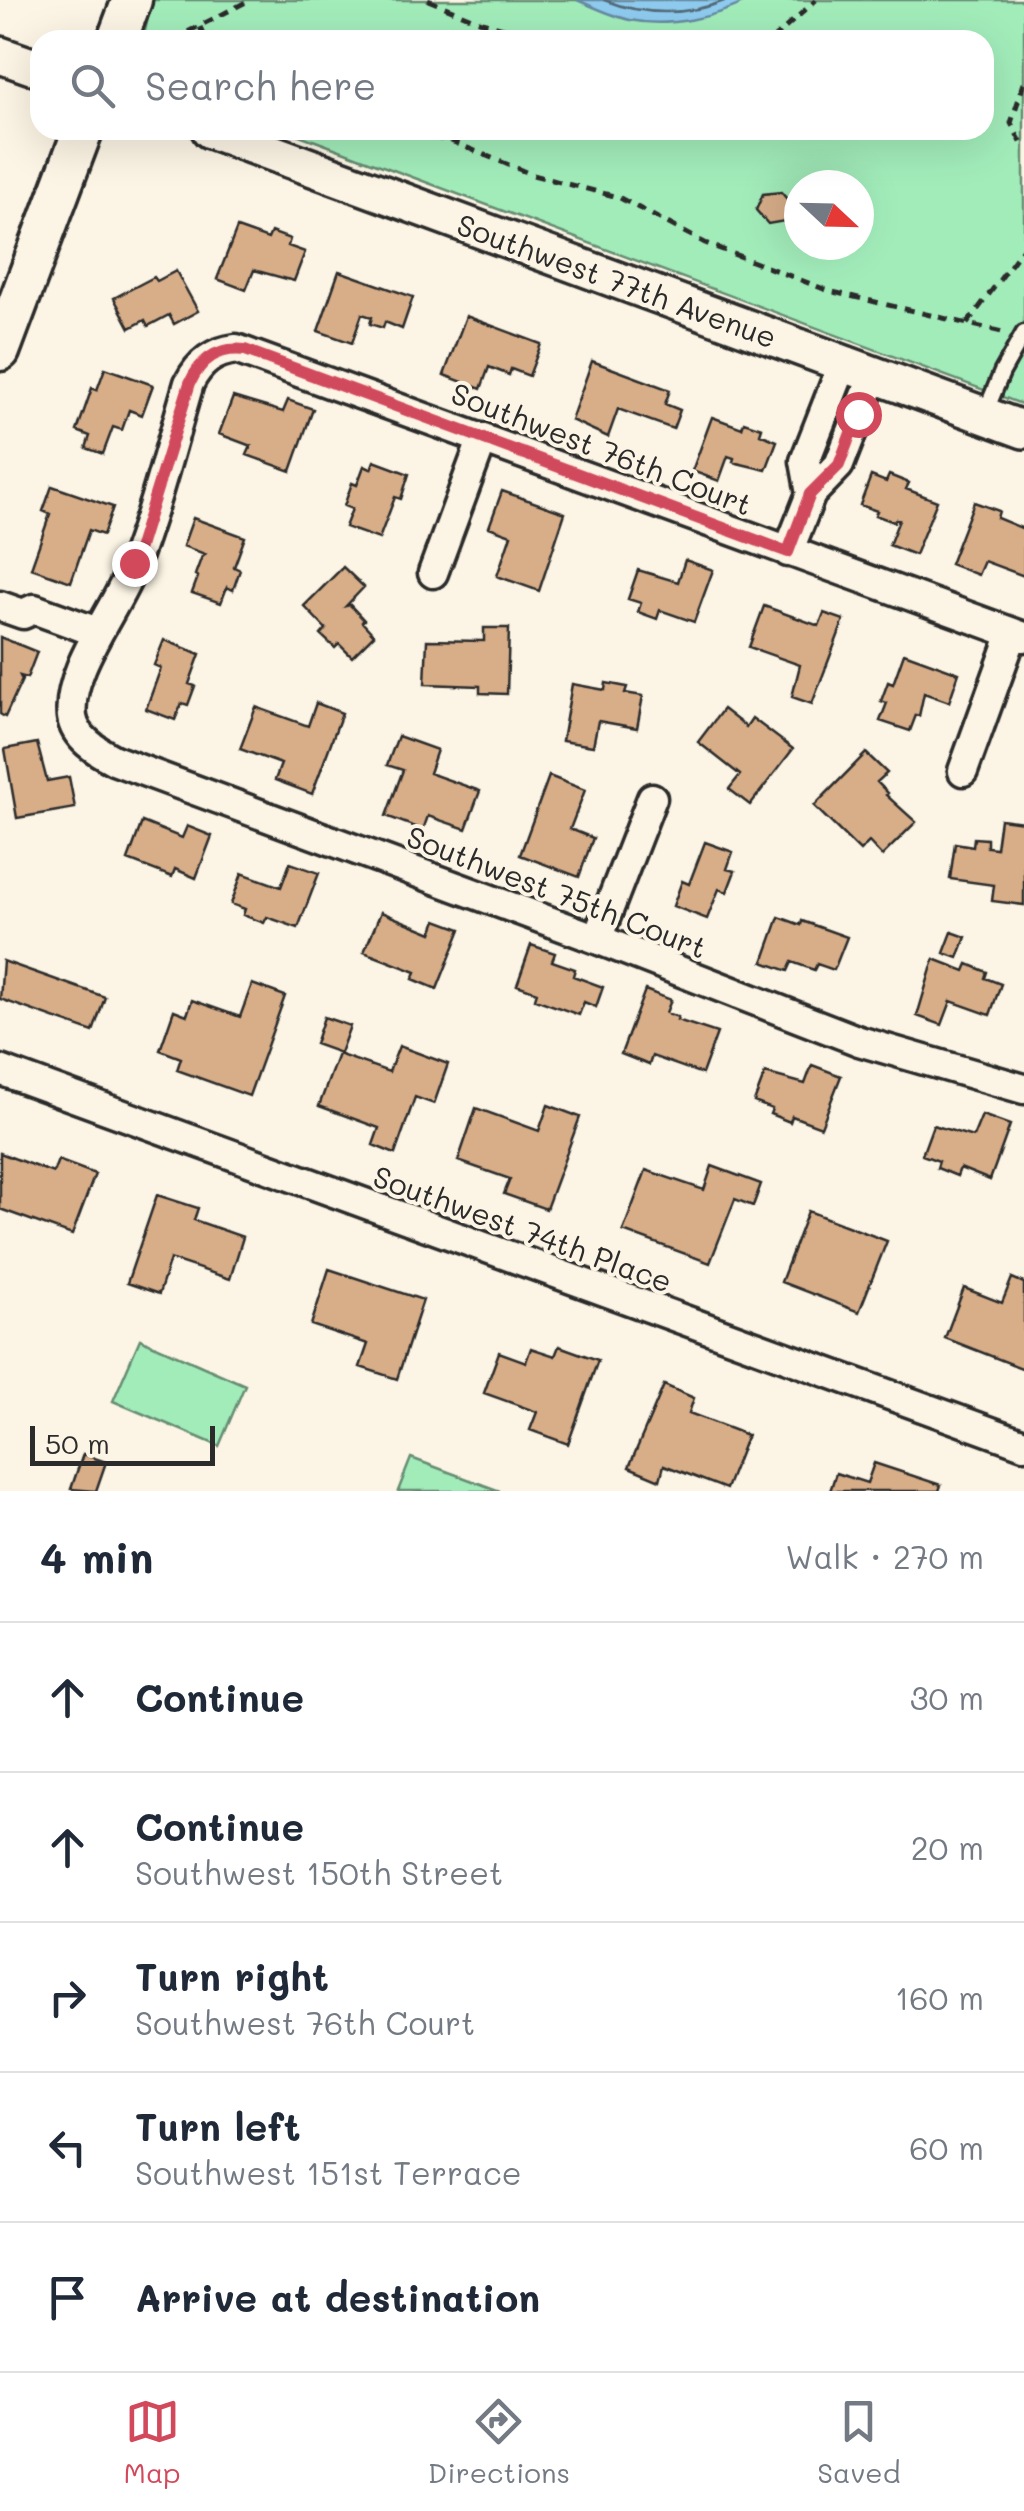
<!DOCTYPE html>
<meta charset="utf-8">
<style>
:root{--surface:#fff;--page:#f2f2f3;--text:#1f2937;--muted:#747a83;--line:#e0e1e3;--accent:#d1495b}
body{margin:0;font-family:Mali,sans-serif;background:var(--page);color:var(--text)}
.compass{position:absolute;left:784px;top:170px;width:90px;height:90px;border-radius:50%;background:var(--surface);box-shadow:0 10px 40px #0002;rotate:112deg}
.scale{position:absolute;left:30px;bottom:25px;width:185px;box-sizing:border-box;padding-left:10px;border:5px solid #2b2b2b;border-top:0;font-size:28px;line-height:35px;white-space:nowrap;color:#2b2b2b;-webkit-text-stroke:8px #fcf5e5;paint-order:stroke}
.stop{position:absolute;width:30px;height:30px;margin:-22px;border:8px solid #d1495b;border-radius:50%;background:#fff}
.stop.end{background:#d1495b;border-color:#fff;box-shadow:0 2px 10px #0008}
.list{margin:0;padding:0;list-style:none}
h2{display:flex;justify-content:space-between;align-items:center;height:130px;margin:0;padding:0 40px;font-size:42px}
h2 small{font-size:32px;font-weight:400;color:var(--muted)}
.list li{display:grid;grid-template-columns:65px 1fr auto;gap:30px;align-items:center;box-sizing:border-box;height:150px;padding:0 40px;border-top:2px solid var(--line)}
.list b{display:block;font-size:38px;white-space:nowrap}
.list p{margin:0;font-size:32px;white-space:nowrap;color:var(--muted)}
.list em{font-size:32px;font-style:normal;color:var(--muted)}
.icon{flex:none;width:55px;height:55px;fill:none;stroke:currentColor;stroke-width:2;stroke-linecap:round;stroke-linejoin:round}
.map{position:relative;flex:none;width:1024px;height:1491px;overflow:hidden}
.search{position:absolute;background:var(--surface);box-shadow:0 10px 40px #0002;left:30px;right:30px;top:30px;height:110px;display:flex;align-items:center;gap:25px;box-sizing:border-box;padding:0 35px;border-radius:30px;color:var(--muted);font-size:38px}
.sheet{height:880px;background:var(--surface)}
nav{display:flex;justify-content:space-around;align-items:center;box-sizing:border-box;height:140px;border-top:2px solid var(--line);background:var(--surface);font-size:28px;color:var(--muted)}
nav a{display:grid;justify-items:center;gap:5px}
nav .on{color:var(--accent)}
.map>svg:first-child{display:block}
.green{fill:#a2ecba;stroke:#668c72;stroke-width:2.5;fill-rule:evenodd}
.water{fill:#8ecbef;stroke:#668ba1;stroke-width:2.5}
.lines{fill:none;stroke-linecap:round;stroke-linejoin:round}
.shore{stroke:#536b79;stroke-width:2.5}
.building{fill:#d8ae89;stroke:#2b2b2b;stroke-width:2.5}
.service-casing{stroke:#2b2b2b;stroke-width:21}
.minor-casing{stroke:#2b2b2b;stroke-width:35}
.tertiary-casing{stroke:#2b2b2b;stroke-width:42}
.secondary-casing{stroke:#2b2b2b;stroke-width:45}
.path{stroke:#2b2b2b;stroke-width:5;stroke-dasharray:10 8;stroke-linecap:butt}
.service{stroke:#fcf5e5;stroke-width:14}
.minor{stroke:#fcf5e5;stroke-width:28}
.tertiary{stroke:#fcf5e5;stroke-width:35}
.secondary{stroke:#fcf5e5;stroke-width:38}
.route{stroke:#d1495b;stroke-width:12}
.labels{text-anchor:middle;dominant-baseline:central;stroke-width:8;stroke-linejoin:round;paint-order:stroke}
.street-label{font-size:30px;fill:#2b2b2b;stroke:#fcf5e5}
</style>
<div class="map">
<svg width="1024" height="1491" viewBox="0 0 1024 1491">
<rect width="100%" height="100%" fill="#fcf5e5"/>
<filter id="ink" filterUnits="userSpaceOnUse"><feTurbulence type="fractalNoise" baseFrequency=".01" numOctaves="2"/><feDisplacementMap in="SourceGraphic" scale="20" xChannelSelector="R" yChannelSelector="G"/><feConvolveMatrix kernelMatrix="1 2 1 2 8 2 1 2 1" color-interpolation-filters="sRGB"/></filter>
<g filter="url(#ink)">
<!-- green -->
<path class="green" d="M152,0H1024V405L286,130H984V40H143ZM799,185H859V245H799Z
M140,1339L245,1385L219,1446L113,1401Z
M411,1458L500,1491H398Z"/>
<!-- water -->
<path class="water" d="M577,0H749C715,18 668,28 630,20C612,16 594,7 577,0Z"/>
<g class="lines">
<!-- shore -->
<path class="shore" d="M604,0C643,16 688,16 727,0"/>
</g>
<!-- building -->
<path class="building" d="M781,192L792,205L785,221L768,224L756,210L763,194Z
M237,228L268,239L271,232L290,239L288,246L305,252L294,281L254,270L246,290L217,279Z
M176,271L198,311L174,324L169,315L148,326L145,320L130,328L114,298L154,277L157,281Z
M339,271L413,297L402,329L385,322L383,328L370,324L372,317L362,314L352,343L318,331Z
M466,316L541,344L529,376L511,369L509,375L489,367L481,389L444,375Z
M592,361L670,390L665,404L680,410L673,429L618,409L608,437L571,420Z
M105,368L153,385L142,415L129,410L122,430L113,427L103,454L86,448L90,436L77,431L92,388L97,390Z
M233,397L283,412L288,400L313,409L291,471L247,455L251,446L219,434Z
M712,417L742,428L744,422L762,428L760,434L777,441L766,470L733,462L734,458L728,456L719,481L692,471Z
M374,461L409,474L401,499L395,497L379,539L345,527L352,509L344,506L352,483L357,485L364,466L371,469Z
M889,475L909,483L906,489L937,501L915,555L889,545L899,520L896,519L894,522L875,515L877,511L860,505L871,476L886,482Z
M52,486L113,507L103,535L89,530L71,582L31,568L50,514L43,511Z
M502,491L565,513L539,591L497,576L511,535L489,527Z
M974,502L999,511L997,518L1024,529V576L984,561L978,575L950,564Z
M193,518L245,537L234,567L240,570L233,590L227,587L221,603L192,593L198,577L195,575L202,556L205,554L183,546Z
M685,560L713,570L694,622L660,610L657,619L638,612L641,603L628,599L638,570L678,582Z
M343,567L364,587L346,606L350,605L364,620L362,622L374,635L352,657L339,644L335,648L321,635L326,629L304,606Z
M764,606L819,626L824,613L844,620L812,704L792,697L800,665L749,647Z
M484,628H509L507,694L480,693V686L425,684L427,640L484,641Z
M0,637L37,652L27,678L20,676L22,680L5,717L0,714Z
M164,640L200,654L189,684L195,686L188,705L182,703L175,720L146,709L161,668L154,665Z
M904,653L959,673L949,702L924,693L919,716L916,715L910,731L880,721L887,703L881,701L888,682L893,684Z
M606,683L627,687L625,693L643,696L637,728L598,721L593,746L562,741L572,684L605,690Z
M316,703L342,713L312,794L275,780L281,764L240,749L256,707L308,726Z
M723,709L746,727L752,718L793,749L750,805L729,789L740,775L698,742Z
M398,736L437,750L429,773L480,791L466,829L428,816L423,830L386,816L403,770L387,765Z
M37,743L47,781L69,777L75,808L17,818L5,749Z
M866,753L887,773L877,782L888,793L886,795L916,822L882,856L869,842L860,851L814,806Z
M549,776L585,790L570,829L593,838L579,877L520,855Z
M1000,819L1024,822V905L992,901L994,885L950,879L955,843L973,846L974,838L987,839V847L996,848Z
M142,822L182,838L187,826L212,836L196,878L175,869L172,877L128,860Z
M705,842L733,852L727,869L735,871L727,892L719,889L707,919L673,906L682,881L689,884Z
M290,863L319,873L298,928L267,917L264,923L243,915L245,909L231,904L242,873L281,887Z
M381,912L432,933L437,920L461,929L437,989L413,979L416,972L364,952Z
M779,917L801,925L802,921L847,937L834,970L817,964L814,970L792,962L788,971L763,962Z
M952,932L966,937L958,958L944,953Z
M531,945L555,953L552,961L575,969L573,976L603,987L596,1007L584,1002L579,1015L535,999L537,992L517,985Z
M934,959L965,971L968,964L987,972L985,978L1001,984L990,1015L951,1001L942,1025L917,1016Z
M3,961L105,997L93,1032L0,999Z
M252,984L285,996L249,1096L177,1070L181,1058L160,1050L174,1010L187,1015L192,1000L240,1017Z
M645,990L671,1000L666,1013L678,1017L677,1020L717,1033L702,1074L652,1056L649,1065L621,1054Z
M324,1017L350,1026L340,1053L315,1044Z
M399,1046L448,1064L434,1104L415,1097L395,1154L373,1145L379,1128L319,1106L338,1054L389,1072Z
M812,1065L841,1076L821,1127L792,1116L790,1122L770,1114L772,1109L754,1102L765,1073L805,1084Z
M548,1105L580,1117L546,1209L504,1194L510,1179L458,1161L476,1108L539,1131Z
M982,1115L1010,1125L990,1180L960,1168L957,1176L937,1168L939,1161L922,1155L933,1125L973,1137Z
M0,1153L53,1173L58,1160L95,1174L72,1235L0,1209Z
M712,1166L761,1184L753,1206L735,1199L710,1263L623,1231L646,1170L704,1190Z
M157,1195L198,1208L194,1220L243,1237L230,1279L170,1259L159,1294L127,1283Z
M808,1211L887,1241L859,1312L781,1282Z
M329,1269L423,1300L397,1379L360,1367L368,1344L311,1325Z
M1012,1278L1024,1283V1369L945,1338L964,1288L1002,1303Z
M559,1346L598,1360L568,1444L530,1430L537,1412L484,1393L499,1352L526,1362L531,1348L555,1356Z
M664,1385L694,1398L689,1413L747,1435L726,1489L664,1465L660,1480L629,1467Z
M83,1454L106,1462L96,1491L71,1489Z
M874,1463L941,1485L939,1491H830L836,1473L867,1483Z"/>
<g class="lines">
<!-- service casing -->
<g class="service-casing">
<path id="service" d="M985,413L1002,372L1024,333"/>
</g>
<!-- minor casing -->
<g class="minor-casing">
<path id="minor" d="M811,494L839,465L874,375
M788,552L811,494L805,461L843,364
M433,573L483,438
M0,606L23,614L34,609L97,632
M1024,637L236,349C213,352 200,362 189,383C171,444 155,508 132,568C116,610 66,671 72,717C75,738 97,751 114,760L597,939L859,1041L1024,1089
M963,771L1013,633
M597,939L652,798
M0,1070L1024,1444"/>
</g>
<!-- tertiary casing -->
<g class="tertiary-casing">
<path id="tertiary" d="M0,55L40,69
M210,130L1024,430"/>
</g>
<!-- secondary casing -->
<g class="secondary-casing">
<path id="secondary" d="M117,40L132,0
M0,351L83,130"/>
</g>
<!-- path -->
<path class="path" d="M428,0L479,21L546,40
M200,27L206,40
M172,40L250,0
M772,40L816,0
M1024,83L1011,123L1024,148
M397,130L451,141L533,175L618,197L705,243L829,291L1002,332
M967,324L1024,247"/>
<!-- service -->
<use href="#service" class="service"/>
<!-- minor -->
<use href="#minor" class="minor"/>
<!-- tertiary -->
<use href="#tertiary" class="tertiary"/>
<!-- secondary -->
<use href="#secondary" class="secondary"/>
</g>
</g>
<g class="lines" filter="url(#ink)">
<!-- route -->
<path class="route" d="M134,563L190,383C201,359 218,347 245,350L788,552L810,494L839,465L858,414"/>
</g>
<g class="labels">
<!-- street labels -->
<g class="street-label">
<text transform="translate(617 280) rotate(20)">Southwest 77th Avenue</text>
<text transform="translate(602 448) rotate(21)">Southwest 76th Court</text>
<text transform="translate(557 891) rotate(21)">Southwest 75th Court</text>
<text transform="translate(523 1228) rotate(20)">Southwest 74th Place</text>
</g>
</g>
</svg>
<svg class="compass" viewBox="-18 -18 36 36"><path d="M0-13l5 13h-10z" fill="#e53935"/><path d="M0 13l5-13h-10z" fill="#747a83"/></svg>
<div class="scale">50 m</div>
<div class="stop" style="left:858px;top:414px"></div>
<div class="stop end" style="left:134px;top:563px"></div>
<div class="search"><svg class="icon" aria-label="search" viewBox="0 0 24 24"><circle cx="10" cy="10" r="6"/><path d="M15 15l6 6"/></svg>Search here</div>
</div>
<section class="sheet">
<h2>4 min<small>Walk · 270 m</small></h2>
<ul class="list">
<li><svg class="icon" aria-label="ahead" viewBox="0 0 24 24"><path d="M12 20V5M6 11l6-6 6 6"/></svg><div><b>Continue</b></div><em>30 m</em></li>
<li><svg class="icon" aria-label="ahead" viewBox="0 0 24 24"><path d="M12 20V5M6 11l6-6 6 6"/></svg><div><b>Continue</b><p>Southwest 150th Street</p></div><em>20 m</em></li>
<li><svg class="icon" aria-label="right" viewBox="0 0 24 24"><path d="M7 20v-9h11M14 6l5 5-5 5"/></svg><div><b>Turn right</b><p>Southwest 76th Court</p></div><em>160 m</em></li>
<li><svg class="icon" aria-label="left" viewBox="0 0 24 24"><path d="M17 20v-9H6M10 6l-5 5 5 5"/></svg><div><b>Turn left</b><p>Southwest 151st Terrace</p></div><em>60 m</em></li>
<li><svg class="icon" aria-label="arrive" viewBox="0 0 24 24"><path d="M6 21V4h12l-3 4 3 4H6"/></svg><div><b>Arrive at destination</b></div></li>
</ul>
</section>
<nav>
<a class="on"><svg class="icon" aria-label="map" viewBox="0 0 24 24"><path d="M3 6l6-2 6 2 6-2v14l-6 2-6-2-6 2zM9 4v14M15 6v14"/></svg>Map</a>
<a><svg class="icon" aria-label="directions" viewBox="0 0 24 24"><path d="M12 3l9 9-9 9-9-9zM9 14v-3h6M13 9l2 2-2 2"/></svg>Directions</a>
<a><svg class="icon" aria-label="saved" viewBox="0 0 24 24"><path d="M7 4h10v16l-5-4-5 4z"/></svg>Saved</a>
</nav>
